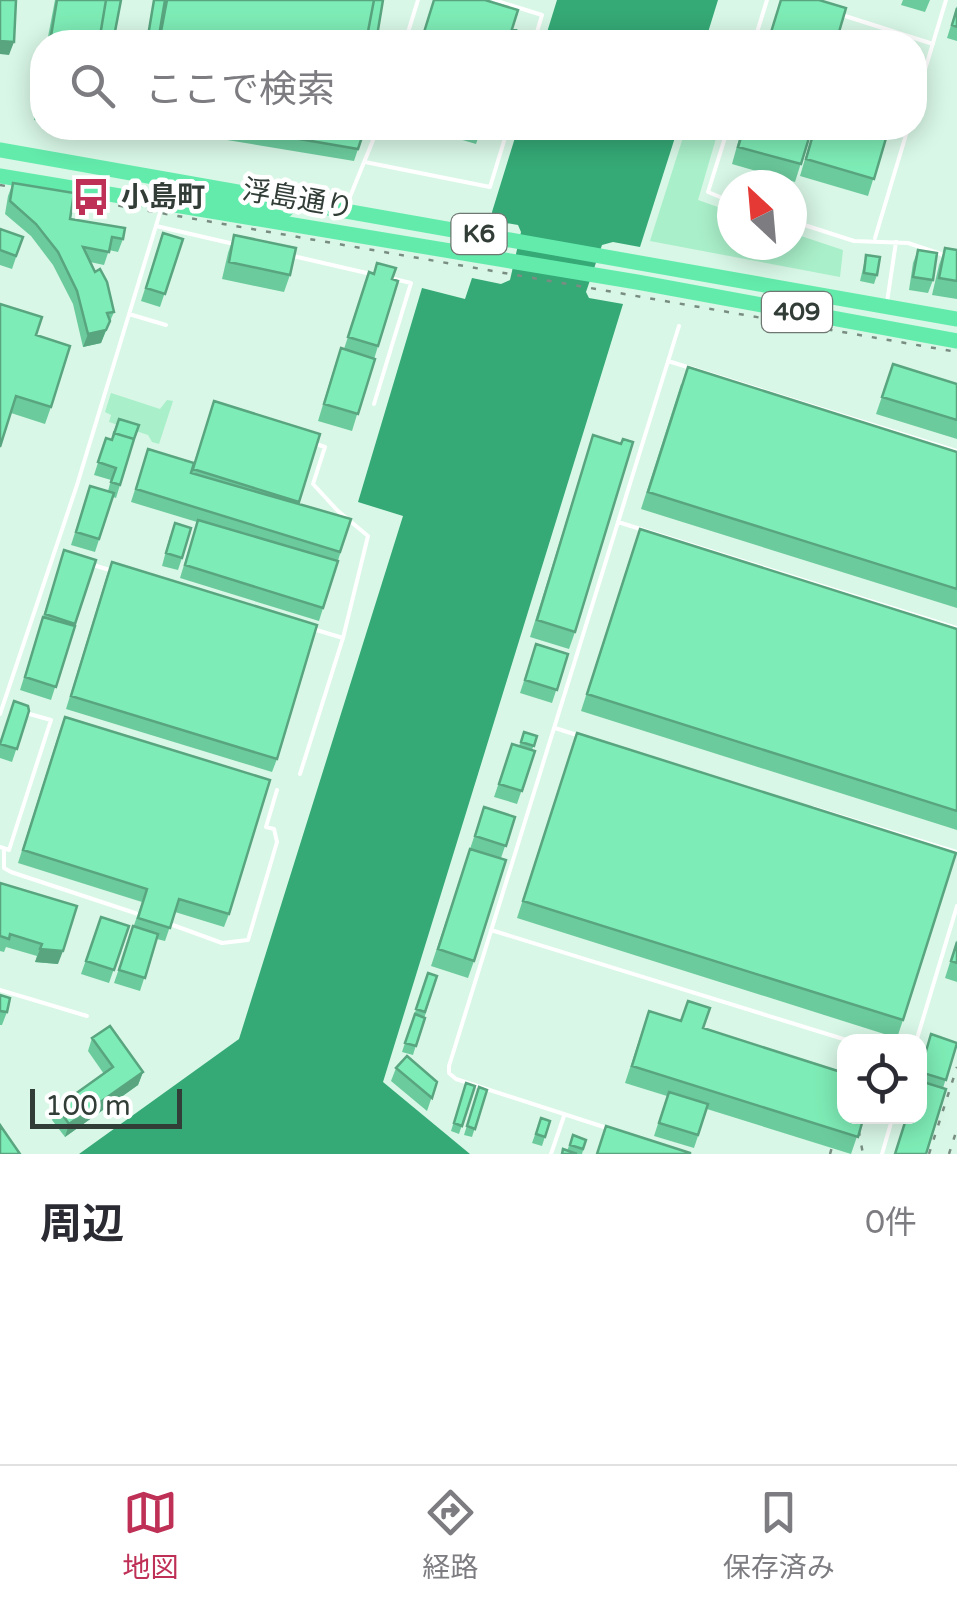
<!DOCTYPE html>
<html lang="ja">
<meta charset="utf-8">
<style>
:root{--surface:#fff;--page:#f2f2f3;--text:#2b2b33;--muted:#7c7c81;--line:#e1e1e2;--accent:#bf3056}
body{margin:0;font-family:"Varela Round","Noto Sans JP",sans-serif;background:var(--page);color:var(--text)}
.controls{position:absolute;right:30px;bottom:30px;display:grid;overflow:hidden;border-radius:20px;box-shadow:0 5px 25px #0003}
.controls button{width:90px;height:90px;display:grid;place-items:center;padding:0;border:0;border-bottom:2px solid var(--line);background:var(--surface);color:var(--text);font:50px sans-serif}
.compass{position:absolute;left:717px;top:170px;width:90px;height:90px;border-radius:50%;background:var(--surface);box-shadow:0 5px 25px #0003;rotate:334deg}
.scale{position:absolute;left:30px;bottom:25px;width:152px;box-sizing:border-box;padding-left:10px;border:5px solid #313d36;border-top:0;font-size:28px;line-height:35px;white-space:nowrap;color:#313d36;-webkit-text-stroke:8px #fff;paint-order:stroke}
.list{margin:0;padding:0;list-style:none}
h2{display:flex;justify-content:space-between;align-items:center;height:130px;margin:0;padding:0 40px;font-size:42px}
h2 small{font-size:32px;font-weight:400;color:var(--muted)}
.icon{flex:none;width:55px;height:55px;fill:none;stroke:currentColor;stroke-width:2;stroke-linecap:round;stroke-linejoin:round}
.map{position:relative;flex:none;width:957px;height:1154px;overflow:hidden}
.search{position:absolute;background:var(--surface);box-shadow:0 5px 25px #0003;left:30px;right:30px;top:30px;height:110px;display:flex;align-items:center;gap:25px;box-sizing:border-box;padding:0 35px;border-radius:40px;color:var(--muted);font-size:38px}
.sheet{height:310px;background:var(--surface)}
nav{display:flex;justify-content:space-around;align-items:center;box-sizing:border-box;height:140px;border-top:2px solid var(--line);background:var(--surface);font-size:28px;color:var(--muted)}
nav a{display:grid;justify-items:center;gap:5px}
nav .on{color:var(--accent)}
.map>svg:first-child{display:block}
.green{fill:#a9efc9}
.water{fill:#35a976}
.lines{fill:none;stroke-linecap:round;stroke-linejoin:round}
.lane{stroke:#fff;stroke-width:4}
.highway{stroke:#63ebac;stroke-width:15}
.rail{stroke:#798d82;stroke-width:2.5;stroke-dasharray:5 10;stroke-linecap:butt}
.wall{fill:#6ccb9d}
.shaded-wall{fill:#58a57f}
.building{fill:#7eecb6;stroke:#58a57f;stroke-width:2.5}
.labels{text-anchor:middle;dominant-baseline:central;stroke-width:9;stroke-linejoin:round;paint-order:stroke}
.shield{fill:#fff;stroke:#6f7772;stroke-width:2.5}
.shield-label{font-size:25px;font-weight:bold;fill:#313d36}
.poi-label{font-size:28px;font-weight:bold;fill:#313d36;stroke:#fff;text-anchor:start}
.street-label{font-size:28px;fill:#313d36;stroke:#fff}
</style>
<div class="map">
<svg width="957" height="1154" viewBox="0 0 957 1154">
<rect width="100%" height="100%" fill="#d8f7e6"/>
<!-- green -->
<path class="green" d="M686,128H719L698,200L732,212V245H792V233L843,250L840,277L650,241Z
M111,393L160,409L167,400L173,401L159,444L152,442L148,435L109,422L111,415L105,412Z"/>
<!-- water -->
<path class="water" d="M557,0H718L705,42H544Z
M518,128H678L640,247L613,242L602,245L586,292L589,298L623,304L383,1082L470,1154H79L239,1039L403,516L358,502L422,288L465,299L472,278L501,284L510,280L521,232L518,225L494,221L492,212Z"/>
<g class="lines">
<!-- lane -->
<path class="lane" d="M494,0L542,15L534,42
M842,15L933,44
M405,42L418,0
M754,42L767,0
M914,106L946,0
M728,128L708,192L732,202
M378,130L394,134
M365,162L490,187L508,128
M347,204L378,128
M792,221L854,241L908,243L947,256
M156,226L234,244
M875,238L908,128
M293,256L371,274
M887,302L896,242
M129,314L166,325
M668,361L957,451
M374,404L411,283L390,278
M618,522L957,628
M93,565L113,571
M313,629L343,638L368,536L338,511L313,484L325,447L316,444
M0,714L77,485L162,206
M555,728L580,736
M300,774L343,638
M813,808L957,852
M0,847L9,850L51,720L26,713
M4,848V868L11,872L138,914
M170,924L222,943L248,940L277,842L274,829L266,827L277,790
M491,930L853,1042
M0,990L87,1016
M916,1042L957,906
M607,1128L456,1079L449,1073V1066L679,326
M551,1154L564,1116
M882,1154L893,1116"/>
<!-- highway -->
<path class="highway" d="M0,150L957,319
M0,176L637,282L957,341
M170,196L286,210"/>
<!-- rail -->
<path class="rail" d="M0,185L957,352
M865,1042L876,1003
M856,1116L863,1154
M830,1154L844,1106
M929,1154L957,1067
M949,1154L957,1129"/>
</g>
<!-- wall -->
<path class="wall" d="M55,0H121L113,42H47Z
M903,0H930L925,12L901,5Z
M957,6V41L947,38Z
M42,71V121L34,120Z
M154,128H365L354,161Z
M422,128H486L484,133L480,132L476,144Z
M742,128H812L795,182L732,164Z
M814,128H889L868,196L800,176Z
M13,183L70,219L123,239L118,252L109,250L104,265L90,262L114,312L101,343L83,347L73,304L53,265L31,236L5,214L8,196Z
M0,229L23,237L12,269L0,265Z
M163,233L183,239L160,307L141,301Z
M234,235L290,275L284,292L222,279L228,253Z
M945,248L957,250V299L932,295L939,265Z
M918,250L933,280L928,293L909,290L913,263Z
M866,255L877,275L874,284L860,281Z
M369,272L398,281L352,431L318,421L335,365L341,348L344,349Z
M36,335L51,407L45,424L11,413Z
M893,364L957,384V439L876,414Z
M681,384L957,452V608L641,509Z
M214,401L320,434L298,504L351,519L319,621L180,578L197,522L131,502L148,449L194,463Z
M593,435L575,632L569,649L530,637Z
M106,438L120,485L116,498L113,497L95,552L71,545L90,486L108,491L111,480L94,475Z
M170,536L182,558L178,570L162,566Z
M634,546L957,629V830L581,711Z
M96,560L51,700L20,690L60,563Z
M107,575L277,759L272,772L66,709Z
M536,644L568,654L552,703L520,693Z
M29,711L12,762L0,758V742Z
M60,730L229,914L224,927L175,912L165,941L157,939L140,991L114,983L142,902L18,863Z
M524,732L537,736L532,750L535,751L517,804L494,797L512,744L519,746Z
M571,750L903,1020L897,1038L517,918Z
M484,807L515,817L501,858L474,961L468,978L431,966Z
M0,883L58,964L35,962L37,956L6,947L4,952L0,951Z
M101,917L129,926L109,983L81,974Z
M957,940V982L945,978Z
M428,973L437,976L413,1055L402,1052Z
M0,995L7,1012L2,1025H0Z
M643,1028H703L864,1116L851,1154L707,1109L694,1148L654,1136L667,1096L625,1083Z
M92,1038L143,1072L138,1085L65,1137L52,1120L57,1107L104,1074L88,1051Z
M957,1043L943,1088L920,1116V1067Z
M396,1068L437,1082L427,1111L391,1081Z
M466,1083L475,1086L459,1134L451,1131Z
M479,1087L487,1090L472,1137L464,1135Z
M541,1118L550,1121L542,1146L532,1143Z
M573,1135L586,1140L582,1154H562L567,1151Z"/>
<!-- shaded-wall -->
<path class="shaded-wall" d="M0,41L14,42L9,55L0,54Z
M106,330L101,343L83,347L88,334Z
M40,949L63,951L58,964L35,962Z
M143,1072L138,1085L65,1137L69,1124Z"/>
<!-- building -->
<path class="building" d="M0,0H16L14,42L0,41Z
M57,0H106L99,42H50Z
M106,0H121L113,42H99Z
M154,0H165L158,42H147Z
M167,0H374L366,42H159Z
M374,0H383L376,42H366Z
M434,0H485L518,10L512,29L516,30L513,42H421Z
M781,0H819L846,8L836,42H768Z
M957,8V27L952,25Z
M42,86V108L39,107Z
M235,128H365L358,149Z
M744,128H812L801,164L738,147Z
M815,128H889L874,179L806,159Z
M13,183L74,193L70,219L125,228L123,239L112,237L109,252L83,247L95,272L100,269L107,282L114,312L107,313L110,321L106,330L88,334L77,291L58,252L36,224L10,201Z
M0,229L23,237L16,256L0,250Z
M163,233L183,239L165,294L146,288Z
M234,235L296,248L290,275L229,262Z
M945,248L957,250V281L939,278Z
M918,250L937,253L933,280L913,277Z
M866,255L880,257L877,275L864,273Z
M377,263L396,268L392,279L398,281L378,346L348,337L369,272L374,274Z
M0,304L42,317L36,335L70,346L51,407L16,396L0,447Z
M341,348L375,359L358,414L324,404Z
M893,364L957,384V420L882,397Z
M688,367L957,452V589L648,492Z
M214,401L320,434L299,502L193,469Z
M119,419L139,425L134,439L114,433L113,437Z
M114,433L134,439L120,485L111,482L116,468L98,462L106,438L112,440Z
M593,435L621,444L623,439L633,442L575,632L537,620Z
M148,449L194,463L191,473L351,519L340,552L136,489Z
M90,486L114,493L99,539L76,532Z
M198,520L338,561L323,608L185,565Z
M175,523L191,528L182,558L166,553Z
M640,529L957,629V811L587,694Z
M64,550L96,560L75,624L45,614Z
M112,562L317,625L277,759L71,696Z
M43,617L75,626L56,687L25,677Z
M536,644L568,654L557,690L525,680Z
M14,701L28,706L29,711L17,749L0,744Z
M65,717L270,780L229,914L179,899L170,928L138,918L147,889L23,850Z
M524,732L537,736L534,746L521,742Z
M577,733L956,853L903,1020L523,901Z
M512,744L535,751L522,791L499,784Z
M484,807L515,817L506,846L475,836Z
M470,849L506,860L474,961L438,949Z
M0,883L77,906L63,951L40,949L42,944L10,934L9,939L0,936Z
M101,917L129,926L114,970L86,961Z
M133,926L158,934L145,978L119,970Z
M957,942V963L951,961Z
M428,973L437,976L425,1012L416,1009Z
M0,995L10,998L7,1012L0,1011Z
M688,1001L710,1008L703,1028L844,1073V1116H864L858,1137L632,1066L649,1011L681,1021Z
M415,1014L425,1018L416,1046L405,1043Z
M110,1026L143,1072L69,1124L57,1107L113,1067L92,1038Z
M931,1034L957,1043L946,1080L920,1072Z
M407,1056L437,1082L432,1098L396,1068Z
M920,1081L946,1089L926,1154H895L907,1116H920Z
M466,1083L475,1086L462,1126L454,1123Z
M479,1087L487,1090L475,1129L467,1126Z
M669,1092L708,1104L698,1135L659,1123Z
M541,1118L550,1121L545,1137L536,1134Z
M0,1125L20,1154H0Z
M606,1126L690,1153V1154H597Z
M573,1135L586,1140L583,1149L570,1145Z
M563,1149L577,1154H562Z"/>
<!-- icons -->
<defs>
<g id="bus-bare" transform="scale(3)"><path d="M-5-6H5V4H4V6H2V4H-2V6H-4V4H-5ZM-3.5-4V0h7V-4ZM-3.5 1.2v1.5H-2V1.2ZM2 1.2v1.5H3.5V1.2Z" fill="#bf3056" stroke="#fff" stroke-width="2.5" paint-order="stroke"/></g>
</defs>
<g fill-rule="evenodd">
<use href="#bus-bare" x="91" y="197"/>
</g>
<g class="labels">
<!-- shield labels -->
<g class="shield">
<rect x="451.5" y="214" width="55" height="40" rx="8"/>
<rect x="762" y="292" width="70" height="40" rx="8"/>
</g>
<g class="shield-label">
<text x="479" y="234">K6</text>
<text x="797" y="312">409</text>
</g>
<!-- poi labels -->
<g class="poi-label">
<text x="121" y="197">小島町</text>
</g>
<!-- street labels -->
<g class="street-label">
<text transform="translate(298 199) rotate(10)">浮島通り</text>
</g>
</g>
</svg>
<div class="controls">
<button><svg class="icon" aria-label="locate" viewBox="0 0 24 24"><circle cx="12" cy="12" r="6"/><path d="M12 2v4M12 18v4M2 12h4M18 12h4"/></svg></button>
</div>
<svg class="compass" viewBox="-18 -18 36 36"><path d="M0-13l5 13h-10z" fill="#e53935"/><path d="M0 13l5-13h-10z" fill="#7c7c81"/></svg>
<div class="scale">100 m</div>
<div class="search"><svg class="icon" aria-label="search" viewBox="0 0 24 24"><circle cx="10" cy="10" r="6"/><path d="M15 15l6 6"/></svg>ここで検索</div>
</div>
<section class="sheet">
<h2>周辺<small>0件</small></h2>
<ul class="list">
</ul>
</section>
<nav>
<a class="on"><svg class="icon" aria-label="map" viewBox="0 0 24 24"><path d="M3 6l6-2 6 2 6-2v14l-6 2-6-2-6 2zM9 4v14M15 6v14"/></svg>地図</a>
<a><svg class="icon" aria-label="directions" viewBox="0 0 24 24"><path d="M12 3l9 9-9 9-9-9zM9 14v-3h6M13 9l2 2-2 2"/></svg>経路</a>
<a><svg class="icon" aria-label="saved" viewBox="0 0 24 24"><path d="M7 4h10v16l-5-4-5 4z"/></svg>保存済み</a>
</nav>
